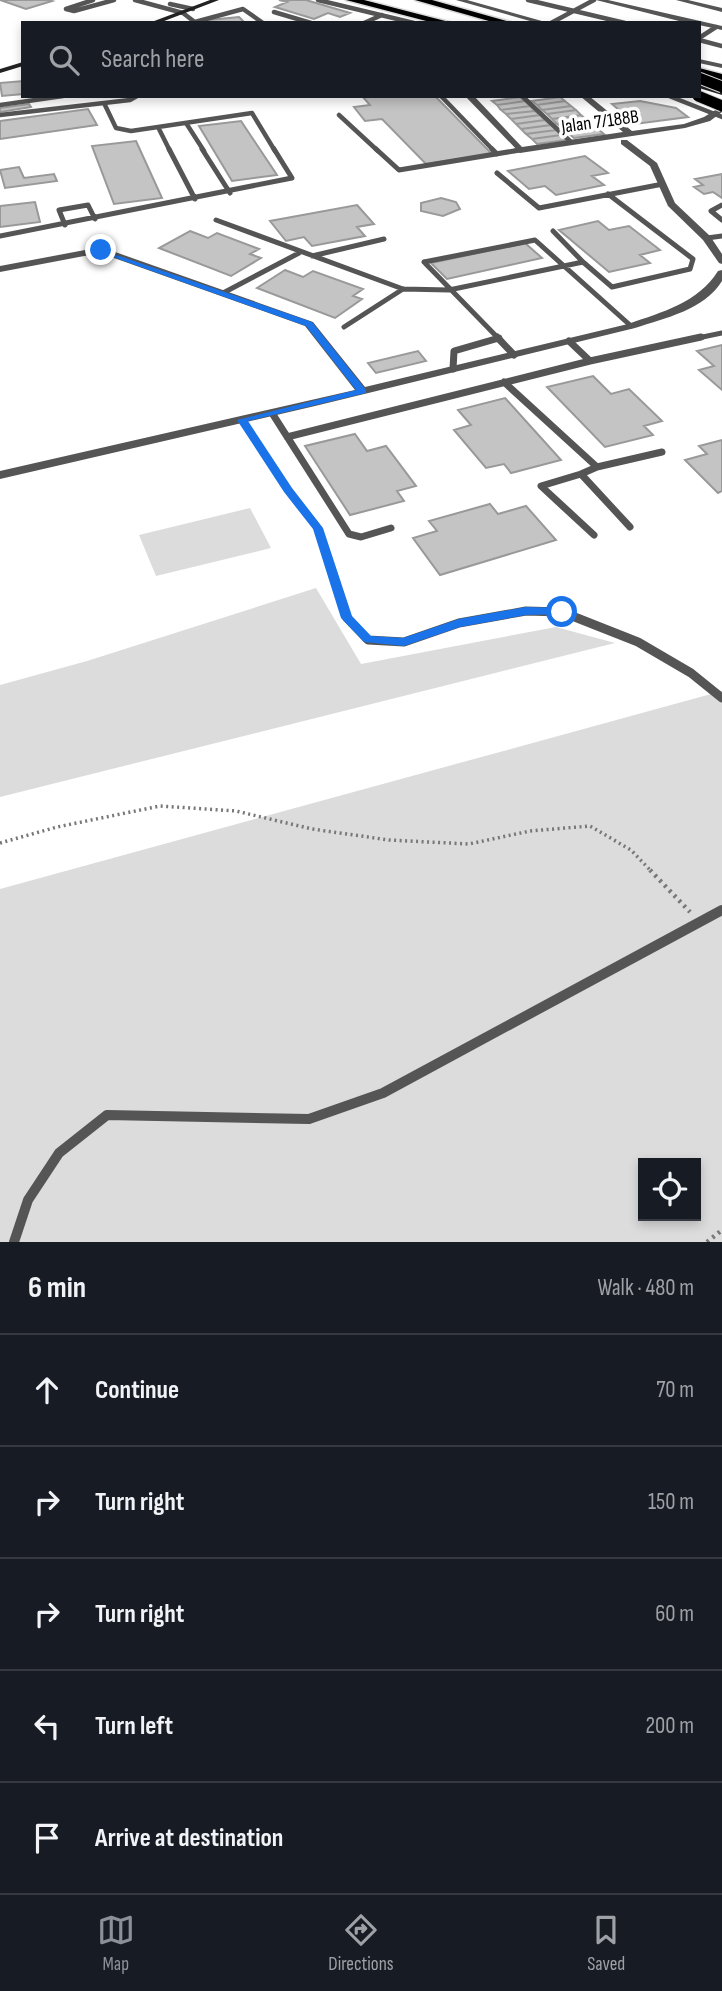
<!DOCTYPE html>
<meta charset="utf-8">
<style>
:root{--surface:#171b24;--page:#242831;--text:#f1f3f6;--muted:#9ea1a6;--line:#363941;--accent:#8c9099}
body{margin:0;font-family:"Sofia Sans Condensed",sans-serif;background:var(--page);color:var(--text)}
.controls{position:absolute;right:21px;bottom:21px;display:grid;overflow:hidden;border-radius:0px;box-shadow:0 4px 10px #0003}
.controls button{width:63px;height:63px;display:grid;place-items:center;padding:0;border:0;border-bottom:2px solid var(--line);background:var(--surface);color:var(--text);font:35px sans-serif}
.stop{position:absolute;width:21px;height:21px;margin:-16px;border:5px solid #1a73e8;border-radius:50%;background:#fff}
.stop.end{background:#1a73e8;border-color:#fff;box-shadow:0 2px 7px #0008}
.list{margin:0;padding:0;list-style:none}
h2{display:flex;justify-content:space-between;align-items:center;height:91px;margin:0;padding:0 28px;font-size:30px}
h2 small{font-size:23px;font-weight:400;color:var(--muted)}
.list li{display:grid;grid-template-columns:46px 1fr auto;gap:21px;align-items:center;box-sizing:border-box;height:112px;padding:0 28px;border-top:2px solid var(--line)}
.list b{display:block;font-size:26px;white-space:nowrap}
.list em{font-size:23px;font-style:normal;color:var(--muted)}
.icon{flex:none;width:38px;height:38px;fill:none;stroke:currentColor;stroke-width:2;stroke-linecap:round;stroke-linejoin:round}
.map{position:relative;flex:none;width:722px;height:1242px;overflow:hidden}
.search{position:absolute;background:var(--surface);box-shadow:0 4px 10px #0003;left:21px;right:21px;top:21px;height:77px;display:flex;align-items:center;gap:18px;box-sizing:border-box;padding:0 24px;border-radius:0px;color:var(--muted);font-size:26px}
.sheet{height:651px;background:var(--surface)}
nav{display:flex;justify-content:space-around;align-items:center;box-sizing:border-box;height:98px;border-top:2px solid var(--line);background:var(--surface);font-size:19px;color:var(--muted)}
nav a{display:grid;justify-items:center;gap:4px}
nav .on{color:var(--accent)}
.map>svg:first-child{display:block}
.green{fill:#dcdcdc;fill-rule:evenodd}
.building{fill:#c4c4c4;stroke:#999;stroke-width:2}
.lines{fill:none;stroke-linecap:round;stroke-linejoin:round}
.highway-casing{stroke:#dbdbdb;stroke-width:3}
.path-far1{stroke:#777;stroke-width:3.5;stroke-dasharray:2 3.5;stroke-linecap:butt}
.path{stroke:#777;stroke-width:4.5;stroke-dasharray:2.5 4.5;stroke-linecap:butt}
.lane-far4{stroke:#555;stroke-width:4.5}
.lane-far3{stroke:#555;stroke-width:5}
.lane-far2{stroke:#555;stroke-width:7}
.lane-far1{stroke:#555;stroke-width:9}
.lane{stroke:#555;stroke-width:10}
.street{fill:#555;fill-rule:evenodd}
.secondary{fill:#222;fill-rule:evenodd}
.highway{fill:#000;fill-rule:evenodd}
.highway-bridge-casing{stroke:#dbdbdb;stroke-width:13;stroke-linecap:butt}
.highway-bridge{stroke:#000;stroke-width:11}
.route{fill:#1a73e8}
.labels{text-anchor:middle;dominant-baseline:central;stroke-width:7;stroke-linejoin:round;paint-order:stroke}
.far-street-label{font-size:19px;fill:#000;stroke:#fff}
</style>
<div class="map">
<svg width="722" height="1242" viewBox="0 0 722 1242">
<rect width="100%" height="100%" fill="#fff"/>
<!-- green -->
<path class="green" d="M250,508L271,548L156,576L139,535Z
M316,588L361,664L556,627L615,643L0,797V685L87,661Z
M722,691V1242H0V889ZM643,1163H696V1216H643Z"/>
<!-- building -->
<path class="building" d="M0,0H48L52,1L26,9Z
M279,0H306L350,13L340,17L328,13L314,19L275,7L287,2Z
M239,17L245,23H209L207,20Z
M23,81V94L2,96L0,83Z
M362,96H435L492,154L426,164L382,119L365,121L354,107L370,105Z
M520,97L525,101L497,105L492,101Z
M560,97L565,101L537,105L532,101Z
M525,101L530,106L501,110L497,105Z
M565,101L571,106L542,110L537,105Z
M640,101L676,108L688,117L635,124L612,104Z
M29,104L31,107L0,112V108Z
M530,106L535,111L506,114L501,110Z
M571,106L576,110L547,114L542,110Z
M88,109L97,125L0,139V121Z
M576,110L581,115L552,119L547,114Z
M535,111L540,115L511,119L506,114Z
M540,115L545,120L516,124L511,119Z
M581,115L587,120L557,124L552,119Z
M545,120L551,125L521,129L516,124Z
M587,120L592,124L563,128L557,124Z
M241,121L277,175L232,181L199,126Z
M592,124L598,129L568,133L563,128Z
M551,125L556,130L526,134L521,129Z
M598,129L604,134L574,138L568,133Z
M556,130L561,135L532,139L526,134Z
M561,135L567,140L537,144L532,139Z
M136,141L162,198L114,204L92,146Z
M585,156L608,173L592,176L604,185L556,195L545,186L529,189L508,171Z
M19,167L24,178L54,174L57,181L5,188L0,170Z
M722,174V198L713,192L704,194L694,187L703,185L695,179Z
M441,198L456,202L460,209L443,216L421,211V203Z
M35,202L40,222L0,227V206Z
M357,205L374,224L357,227L365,236L312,246L304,237L286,241L270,221Z
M598,221L609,230L629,226L660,250L640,255L650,263L609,272L559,230Z
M190,231L208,238L217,233L259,249L250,254L261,258L231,276L159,248Z
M525,243L542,258L447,279L431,263Z
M285,270L303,277L313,271L363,289L353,296L362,299L335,318L257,288Z
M722,345V390L699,370L714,366L697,351Z
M418,351L426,361L376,373L368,363Z
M593,376L611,394L629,389L662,421L644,426L653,435L605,447L547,387Z
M505,398L561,460L511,473L504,464L486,468L454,430L471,425L458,410Z
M355,434L367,451L386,446L416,486L397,491L404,501L350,515L305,446Z
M722,440V491L718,493L685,460L707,454L699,446Z
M490,504L498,514L526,506L556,540L440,575L413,538L437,531L429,521Z"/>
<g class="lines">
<!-- highway casing -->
<g class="highway-casing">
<path id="highway" d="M346,0H364L453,23H434Z
M415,0H432L514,23H496Z
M699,68L722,74V81L699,75Z"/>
</g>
<!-- path-far1 -->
<path class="path-far1" d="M0,843L57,827L160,806L236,811L312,829L389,840L469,844L530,831L590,826L631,850L651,871"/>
<!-- path -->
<path class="path" d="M650,870L690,912
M707,1242L722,1230"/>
<!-- lane-far4 -->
<path class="lane-far4" d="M93,0L66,9L74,11L114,0
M135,0L183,13L196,23
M318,0L414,23
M528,0L625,23
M170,4L193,9
M274,12L311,23
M195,22L243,9L263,23
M364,23L382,15
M551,23L594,0
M699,38L716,27
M699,40L722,46
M441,96L494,151
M522,96L571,142
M669,96L722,117
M104,103L116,128L131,131L158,127L170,151
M0,105L63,96
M0,115L130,100L137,96
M339,115L378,151
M186,123L204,151
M158,127L252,113L275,151
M514,151L520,150"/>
<!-- lane-far3 -->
<path class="lane-far3" d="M169,149L195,199
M202,149L230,193
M376,149L399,170L520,150
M492,149L497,154
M497,173L539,208L663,184
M722,205L711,211L722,220
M216,220L403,289L449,290L583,262L612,287L690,269L693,259L608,194
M65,225L59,210L88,205L95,219
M553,231L583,262
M0,236L292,178L274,149
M707,238L722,236
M312,256L384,239
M424,262L535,240L631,326
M424,262L499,339
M223,293L299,253
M344,327L403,289
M495,339L499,338
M693,339L722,333"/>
<!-- lane-far2 -->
<path class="lane-far2" d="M497,337L514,355
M569,341L590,361L701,337
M453,369L454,351L499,338
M504,382L597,467
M272,413L349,534L361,537L391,528
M242,420L288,490L318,528L333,575
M287,437L590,361
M581,474L541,486L594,535
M630,527L581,474L597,467L662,452"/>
<!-- lane-far1 -->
<path class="lane-far1" d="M333,574L347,618L368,640L404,642L459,623L526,611L562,612L638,642L691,673L722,698"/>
<!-- lane -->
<path class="lane" d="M14,1242L28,1200L59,1153L107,1115L309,1119L383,1093L722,910"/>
<!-- street -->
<path class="street" d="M456,0H467L549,23H537Z
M596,0H608L722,26V30L699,25V23H687Z
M676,0H688L722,8V12Z
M699,59L722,64V68L699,63Z
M465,96H474L522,147L623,132L580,96H589L632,131L684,124L704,117L722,106V112L710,121L685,128L520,153Z
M621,140H627L657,163L675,203L710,236L722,254V264L719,263L703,240L668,206L650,166L621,144Z
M101,247L313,322L365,387L628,324C662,312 698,303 718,271L722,270V281C704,310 665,318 635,328L315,406L0,479V471L355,390L305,326L100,253L0,272V266Z"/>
<!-- secondary -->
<path class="secondary" d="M210,0H219L159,23H149Z
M23,62V66L0,73V69Z
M699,83L722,90V95L699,88Z"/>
<!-- highway -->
<use href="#highway" class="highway"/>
<!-- highway-bridge casing -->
<g class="highway-bridge-casing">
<path id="highway-bridge" d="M699,78L722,87
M698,96L722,106"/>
</g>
<!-- highway-bridge -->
<use href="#highway-bridge" class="highway-bridge"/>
</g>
<!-- route -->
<path class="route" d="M99,249L312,322L366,390V393L248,421L292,488L323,528L352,616L371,636L403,638L459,619L526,607L562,608L566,609V614L526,615L460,627L404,646L364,642L341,618L313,529L284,492L237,420L356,390L306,326L99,252Z"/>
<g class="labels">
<!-- far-street labels -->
<g class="far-street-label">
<text transform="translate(600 122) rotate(-8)">Jalan 7/188B</text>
</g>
</g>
</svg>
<div class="controls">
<button><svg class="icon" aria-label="locate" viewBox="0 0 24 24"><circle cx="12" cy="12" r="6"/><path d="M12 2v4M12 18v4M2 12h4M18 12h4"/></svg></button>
</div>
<div class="stop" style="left:562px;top:612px"></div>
<div class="stop end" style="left:101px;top:250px"></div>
<div class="search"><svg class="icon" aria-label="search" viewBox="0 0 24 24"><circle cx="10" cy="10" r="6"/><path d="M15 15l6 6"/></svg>Search here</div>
</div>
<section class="sheet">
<h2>6 min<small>Walk · 480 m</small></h2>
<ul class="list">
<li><svg class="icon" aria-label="ahead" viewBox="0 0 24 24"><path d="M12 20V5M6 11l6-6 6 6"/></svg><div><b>Continue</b></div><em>70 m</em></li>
<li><svg class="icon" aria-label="right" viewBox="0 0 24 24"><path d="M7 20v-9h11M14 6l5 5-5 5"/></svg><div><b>Turn right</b></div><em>150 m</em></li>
<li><svg class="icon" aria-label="right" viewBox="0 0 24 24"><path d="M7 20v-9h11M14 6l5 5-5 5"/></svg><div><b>Turn right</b></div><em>60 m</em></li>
<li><svg class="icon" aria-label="left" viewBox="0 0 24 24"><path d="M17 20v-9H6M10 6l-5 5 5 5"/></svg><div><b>Turn left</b></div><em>200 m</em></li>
<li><svg class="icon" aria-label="arrive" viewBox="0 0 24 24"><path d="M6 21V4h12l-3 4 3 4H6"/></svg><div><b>Arrive at destination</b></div></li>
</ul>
</section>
<nav>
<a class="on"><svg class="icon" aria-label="map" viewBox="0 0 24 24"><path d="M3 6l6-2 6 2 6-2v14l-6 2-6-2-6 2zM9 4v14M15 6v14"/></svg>Map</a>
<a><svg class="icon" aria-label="directions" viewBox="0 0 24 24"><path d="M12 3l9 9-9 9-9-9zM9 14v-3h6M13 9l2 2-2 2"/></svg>Directions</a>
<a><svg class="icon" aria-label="saved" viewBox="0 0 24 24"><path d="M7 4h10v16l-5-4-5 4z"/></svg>Saved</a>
</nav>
